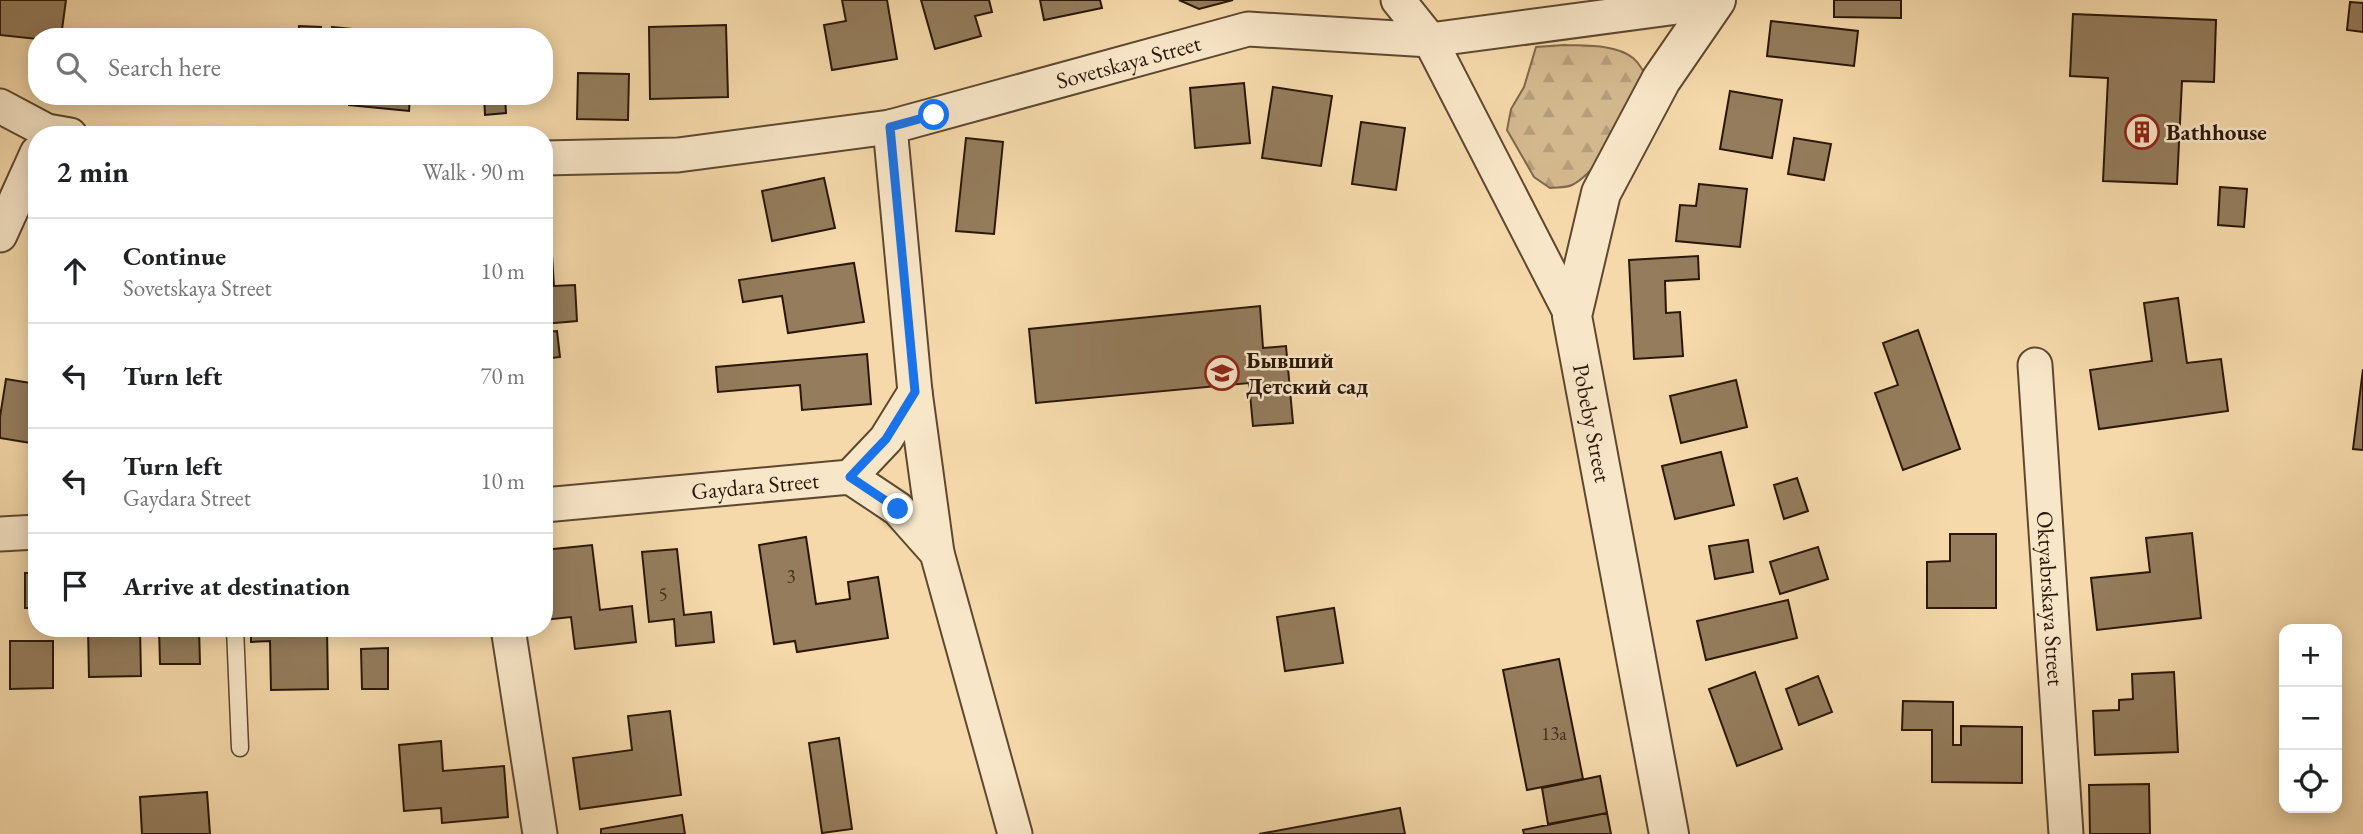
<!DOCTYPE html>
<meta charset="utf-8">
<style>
:root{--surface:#fff;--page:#f2f2f2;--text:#202124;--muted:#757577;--line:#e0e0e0}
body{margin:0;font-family:"EB Garamond",serif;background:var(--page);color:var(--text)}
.controls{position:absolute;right:21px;bottom:21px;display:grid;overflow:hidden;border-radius:14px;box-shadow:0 4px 18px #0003}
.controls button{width:63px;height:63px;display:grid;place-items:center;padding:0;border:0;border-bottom:2px solid var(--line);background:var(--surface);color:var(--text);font:35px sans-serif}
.stop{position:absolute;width:21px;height:21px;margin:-16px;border:5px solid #1a73e8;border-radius:50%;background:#fff}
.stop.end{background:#1a73e8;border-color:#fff;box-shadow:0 2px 7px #0008}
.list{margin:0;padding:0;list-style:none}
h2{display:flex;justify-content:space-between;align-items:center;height:91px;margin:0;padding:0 28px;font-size:30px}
h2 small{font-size:23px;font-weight:400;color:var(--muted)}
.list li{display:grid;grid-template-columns:46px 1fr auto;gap:21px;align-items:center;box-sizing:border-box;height:105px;padding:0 28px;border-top:2px solid var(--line)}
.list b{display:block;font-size:26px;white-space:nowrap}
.list p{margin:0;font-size:23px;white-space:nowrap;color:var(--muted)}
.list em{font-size:23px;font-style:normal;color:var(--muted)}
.icon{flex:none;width:38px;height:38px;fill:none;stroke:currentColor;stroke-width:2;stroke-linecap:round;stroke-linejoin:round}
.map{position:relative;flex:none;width:2363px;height:834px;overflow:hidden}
.search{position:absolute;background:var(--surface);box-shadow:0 4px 18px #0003;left:28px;top:28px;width:525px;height:77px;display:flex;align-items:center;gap:18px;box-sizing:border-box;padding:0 24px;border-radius:28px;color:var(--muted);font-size:26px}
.panel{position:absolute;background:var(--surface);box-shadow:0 4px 18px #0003;left:28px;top:126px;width:525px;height:511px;border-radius:28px}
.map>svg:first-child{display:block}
.forest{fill:url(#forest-firs);stroke:#7f684a;stroke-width:2}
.building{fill:#947c5c;stroke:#2b1707;stroke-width:2}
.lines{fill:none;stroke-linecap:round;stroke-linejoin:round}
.service-casing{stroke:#5e4830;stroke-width:19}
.minor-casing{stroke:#5e4830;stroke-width:37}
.tertiary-casing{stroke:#5e4830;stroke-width:42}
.service{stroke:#f8e6c8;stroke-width:16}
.minor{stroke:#f8e6c8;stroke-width:33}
.tertiary{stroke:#f8e6c8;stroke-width:38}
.route{stroke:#1a73e8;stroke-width:9}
.labels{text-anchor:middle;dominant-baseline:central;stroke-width:5;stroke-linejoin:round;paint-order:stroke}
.number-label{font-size:19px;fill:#45301c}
.street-label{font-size:23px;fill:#2b1707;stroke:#f8e6c8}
.poi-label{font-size:23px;font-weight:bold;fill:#2b1707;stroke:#f8e6c8;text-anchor:start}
</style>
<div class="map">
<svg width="2363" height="834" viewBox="0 0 2363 834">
<defs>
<pattern id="forest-firs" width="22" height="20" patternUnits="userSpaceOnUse" patternTransform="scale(1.75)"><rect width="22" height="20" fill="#d3b88e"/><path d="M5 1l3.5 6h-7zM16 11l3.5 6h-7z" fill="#b59d79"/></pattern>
</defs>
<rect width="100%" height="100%" fill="#f5d9aa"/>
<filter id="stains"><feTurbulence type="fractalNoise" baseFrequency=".00286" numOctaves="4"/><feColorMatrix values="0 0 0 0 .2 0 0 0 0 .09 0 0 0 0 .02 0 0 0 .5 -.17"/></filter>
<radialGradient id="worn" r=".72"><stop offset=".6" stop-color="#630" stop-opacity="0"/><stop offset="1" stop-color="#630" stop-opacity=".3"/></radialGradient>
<!-- forest -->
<path class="forest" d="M1564,45C1585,46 1616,44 1633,58C1639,63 1646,73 1645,81C1643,106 1595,175 1572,185C1566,188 1557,187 1550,188L1534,177L1507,130L1511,109L1524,87L1536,47Z"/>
<!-- building -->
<path class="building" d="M0,0H66L61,37H37V39L0,35Z
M842,0H887L897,59L832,70L824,25L846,21Z
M921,0H989L992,12L975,16L981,36L935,49Z
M1040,0H1100L1102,8L1044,20Z
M1179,0H1233L1199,9Z
M1834,0H1901V18L1834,17Z
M2350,2L2363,3V32L2347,30Z
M2073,14L2216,20L2214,82L2182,81L2177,184L2103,181L2108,78L2070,76Z
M1771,21L1858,31L1854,66L1767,56Z
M726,25L728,97L650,99L649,27Z
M299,26L321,27L320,37H298Z
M332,27L416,35L415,37H331Z
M578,73L629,74L628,120L577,119Z
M1244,83L1250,143L1195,148L1190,88Z
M1273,87L1332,96L1321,166L1262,158Z
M1730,91L1782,100L1772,158L1720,149Z
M349,96H410L409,111L349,105Z
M484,96H505L506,113L485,115Z
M1361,122L1405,128L1396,190L1352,184Z
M966,138L1003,142L994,234L956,231Z
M1794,138L1831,144L1824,180L1788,174Z
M824,178L835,228L772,241L762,191Z
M1699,184L1747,189L1740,247L1676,241L1680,205L1696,206Z
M2220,187L2247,189L2244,227L2218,225Z
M544,240H551L554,286L575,285L577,321L544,324Z
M1698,256L1699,279L1665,281L1666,313L1680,312L1683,356L1634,359L1629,260Z
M854,263L864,322L788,333L782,296L743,302L739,280Z
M2178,298L2187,363L2221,359L2228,411L2099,429L2090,370L2152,361L2144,303Z
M1260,306L1263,348L1286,346L1293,423L1253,426L1249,383L1036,403L1029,329Z
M1918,330L1960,449L1903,470L1875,393L1898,385L1883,343Z
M557,331L560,357L544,359V332Z
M867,354L871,404L802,410L800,385L718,392L716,367Z
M2363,369V450L2353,449Z
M6,379L37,384V408L31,443L0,438V417Z
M1736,380L1747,427L1681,443L1670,396Z
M1721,452L1734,505L1675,519L1662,466Z
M1797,478L1808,511L1784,519L1774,485Z
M2192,533L2201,618L2097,630L2091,578L2150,572L2146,538Z
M1950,534H1996V608H1927V562L1950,561Z
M806,537L816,604L850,599L848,582L878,577L888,638L797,652L795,641L774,644L759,545Z
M1748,540L1753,572L1715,579L1709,546Z
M592,545L600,610L632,606L636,642L575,649L571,617L544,620V550Z
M1818,547L1828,579L1780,594L1770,562Z
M677,549L684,615L711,612L714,642L676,646L674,619L649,622L642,552Z
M25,573H37V608H25Z
M1788,600L1797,638L1706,660L1697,621Z
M1334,608L1343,663L1285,671L1277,617Z
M88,628H140L141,676L89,677Z
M159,628H199L200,664H160Z
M251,628H327L328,689L271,690L270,641L251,642Z
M343,628H381V635H342Z
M10,641H53V688L10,689Z
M388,648V689H362L361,649Z
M1559,659L1583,779L1527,790L1503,670Z
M1755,672L1782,749L1737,766L1709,689Z
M2174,672L2178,752L2095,755L2093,711L2119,710V700L2133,699L2132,674Z
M1818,676L1832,712L1799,725L1786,689Z
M1903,701L1953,702V745H1961V726L2022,727V783L1932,782V730H1902Z
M670,711L681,795L580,809L573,758L632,750L628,716Z
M839,738L852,829L822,833L809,743Z
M441,741L443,771L504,766L508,817L442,823L441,808L404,811L399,745Z
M1600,776L1607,813L1548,824L1542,788Z
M2149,784L2150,834H2090L2089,785Z
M207,792L210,834H142L140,797Z
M1400,808L1405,834H1259Z
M1607,813L1611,834H1524L1523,830Z
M682,815L685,834H601V829Z"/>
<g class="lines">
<!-- service casing -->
<g class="service-casing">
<path id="service" d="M235,628L240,748"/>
</g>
<!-- minor casing -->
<g class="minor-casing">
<g id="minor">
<path d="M1398,0L1430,40L1572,316"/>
<path d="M0,106L47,131L70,135"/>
<path id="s1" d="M544,158L678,155L890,127L1248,29L1430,40L1715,2"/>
<path d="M0,235L37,153"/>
<path id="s2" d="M2035,365L2066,834"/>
<path d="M915,392L937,553"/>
<path d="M850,477L886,439L915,392L890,127"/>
<path id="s3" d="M544,505L850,477L898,509L937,553L1015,834"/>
<path d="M0,534L37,532"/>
<path d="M508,628L540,834"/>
</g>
</g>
<!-- tertiary casing -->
<g class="tertiary-casing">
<path id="tertiary" d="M1669,834L1572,316L1601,193L1661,80L1716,0"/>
</g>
<!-- service -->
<use href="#service" class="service"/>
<!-- minor -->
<use href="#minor" class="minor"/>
<!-- tertiary -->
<use href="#tertiary" class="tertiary"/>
</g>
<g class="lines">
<!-- route -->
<path class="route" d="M898,509L850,477L886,439L915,392L890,127L934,115"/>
</g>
<!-- icons -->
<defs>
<g id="building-ring" transform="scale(1.75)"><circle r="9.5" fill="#f8e6c8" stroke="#8f2418" stroke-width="1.5"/><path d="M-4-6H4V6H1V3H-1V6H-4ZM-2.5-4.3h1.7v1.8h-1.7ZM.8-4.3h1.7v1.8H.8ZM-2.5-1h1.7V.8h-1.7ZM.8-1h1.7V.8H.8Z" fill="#8f2418"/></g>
<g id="school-ring" transform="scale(1.75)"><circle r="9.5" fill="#f8e6c8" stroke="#8f2418" stroke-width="1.5"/><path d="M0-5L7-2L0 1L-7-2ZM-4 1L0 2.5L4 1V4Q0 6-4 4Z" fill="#8f2418"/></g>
</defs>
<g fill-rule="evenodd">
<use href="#building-ring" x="2142" y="132"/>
<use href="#school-ring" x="1222" y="373"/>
</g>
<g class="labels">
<!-- number labels -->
<g class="number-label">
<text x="791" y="576">3</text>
<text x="663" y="594">5</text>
<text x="1554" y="733">13а</text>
</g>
<!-- street labels -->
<g class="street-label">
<text stroke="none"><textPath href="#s1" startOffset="595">Sovetskaya Street</textPath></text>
<text transform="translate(1592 423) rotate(79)">Pobeby Street</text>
<text stroke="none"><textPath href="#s3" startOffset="212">Gaydara Street</textPath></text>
<text stroke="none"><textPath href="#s2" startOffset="234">Oktyabrskaya Street</textPath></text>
</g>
<!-- poi labels -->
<g class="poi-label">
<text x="2166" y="132">Bathhouse</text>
<text x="1246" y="360">Бывший<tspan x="1246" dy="26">Детский сад</tspan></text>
</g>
</g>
<rect width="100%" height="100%" filter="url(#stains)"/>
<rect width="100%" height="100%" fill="url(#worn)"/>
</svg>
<div class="controls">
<button>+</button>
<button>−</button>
<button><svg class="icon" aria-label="locate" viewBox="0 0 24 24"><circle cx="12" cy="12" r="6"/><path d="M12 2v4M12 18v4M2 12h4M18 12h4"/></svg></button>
</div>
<div class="stop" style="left:934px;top:115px"></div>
<div class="stop end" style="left:898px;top:509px"></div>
<div class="search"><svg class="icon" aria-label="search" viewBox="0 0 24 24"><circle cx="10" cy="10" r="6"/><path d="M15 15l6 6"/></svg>Search here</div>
<section class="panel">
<h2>2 min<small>Walk · 90 m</small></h2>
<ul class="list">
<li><svg class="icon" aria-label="ahead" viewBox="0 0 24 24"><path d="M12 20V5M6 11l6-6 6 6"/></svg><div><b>Continue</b><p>Sovetskaya Street</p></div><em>10 m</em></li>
<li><svg class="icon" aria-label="left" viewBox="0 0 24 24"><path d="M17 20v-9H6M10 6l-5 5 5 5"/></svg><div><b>Turn left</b></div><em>70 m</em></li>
<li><svg class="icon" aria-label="left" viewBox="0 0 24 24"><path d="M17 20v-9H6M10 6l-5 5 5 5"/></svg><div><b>Turn left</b><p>Gaydara Street</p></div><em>10 m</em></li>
<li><svg class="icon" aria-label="arrive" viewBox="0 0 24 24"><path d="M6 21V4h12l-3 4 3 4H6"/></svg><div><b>Arrive at destination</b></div></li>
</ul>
</section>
</div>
